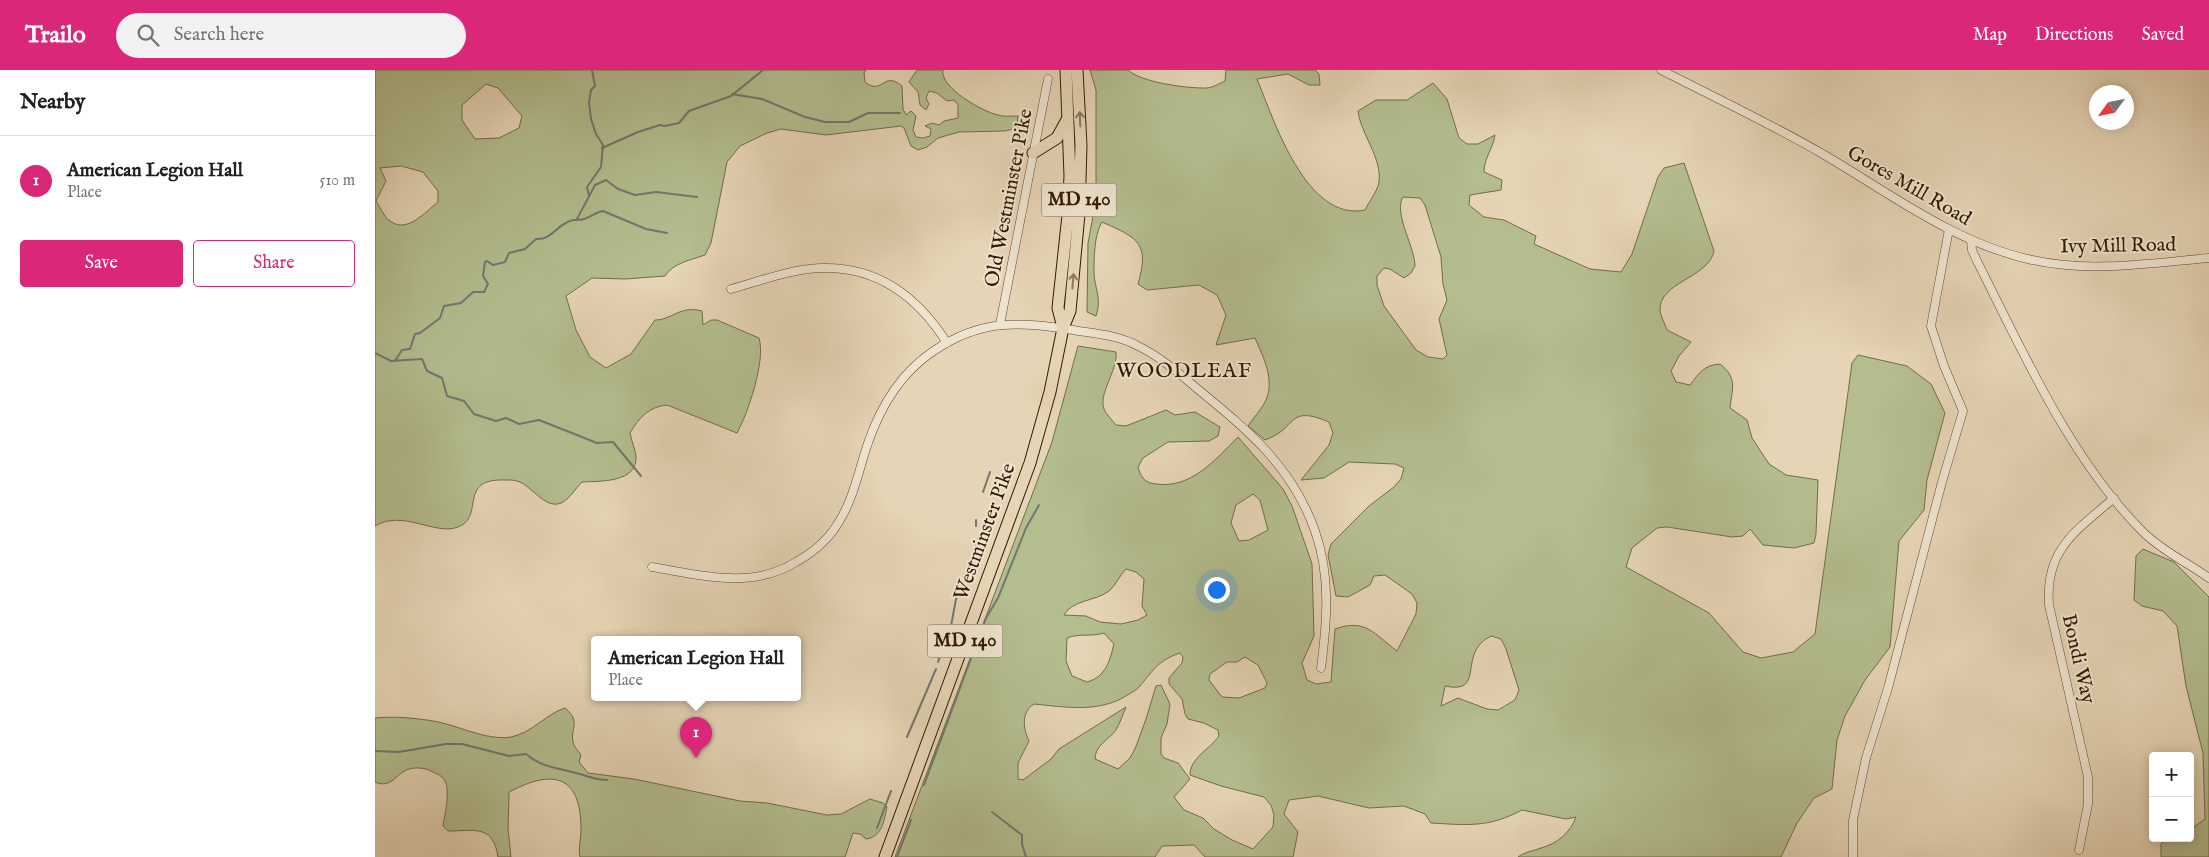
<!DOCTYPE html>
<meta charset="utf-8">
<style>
:root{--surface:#fff;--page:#f2f2f2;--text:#202124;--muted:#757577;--line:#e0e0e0;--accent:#db2777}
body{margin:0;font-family:"IM FELL English",serif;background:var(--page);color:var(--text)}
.controls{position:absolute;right:15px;bottom:15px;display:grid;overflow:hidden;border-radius:5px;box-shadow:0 2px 12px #0003}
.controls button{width:45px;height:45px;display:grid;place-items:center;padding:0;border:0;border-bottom:1px solid var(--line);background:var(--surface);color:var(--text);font:25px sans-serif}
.compass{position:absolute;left:1714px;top:15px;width:45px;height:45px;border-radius:50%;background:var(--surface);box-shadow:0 2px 12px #0003;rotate:237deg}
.you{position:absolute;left:841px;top:519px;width:18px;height:18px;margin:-12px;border:4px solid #fff;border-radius:50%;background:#1a73e8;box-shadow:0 0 0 8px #1a73e833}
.badge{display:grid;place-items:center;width:32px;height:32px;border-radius:50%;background:var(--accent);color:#fff;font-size:16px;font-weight:700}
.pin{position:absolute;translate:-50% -41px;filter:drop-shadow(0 1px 2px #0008)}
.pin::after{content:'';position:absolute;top:26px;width:18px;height:15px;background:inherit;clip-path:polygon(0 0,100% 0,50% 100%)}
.popup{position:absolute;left:216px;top:566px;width:210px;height:65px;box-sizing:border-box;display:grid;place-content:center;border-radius:5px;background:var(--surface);filter:drop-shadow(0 1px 4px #0005);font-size:16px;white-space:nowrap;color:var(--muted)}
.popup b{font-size:19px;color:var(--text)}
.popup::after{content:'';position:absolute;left:50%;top:100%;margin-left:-10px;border:10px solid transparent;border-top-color:var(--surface)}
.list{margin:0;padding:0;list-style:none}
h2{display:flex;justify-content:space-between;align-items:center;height:65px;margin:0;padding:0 20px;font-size:21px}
h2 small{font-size:16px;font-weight:400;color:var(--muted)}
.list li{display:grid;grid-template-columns:32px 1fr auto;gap:15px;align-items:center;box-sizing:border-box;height:90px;padding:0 20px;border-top:1px solid var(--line)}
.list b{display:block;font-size:19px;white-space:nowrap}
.list p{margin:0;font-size:16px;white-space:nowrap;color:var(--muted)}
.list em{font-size:16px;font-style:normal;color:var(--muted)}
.actions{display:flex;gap:10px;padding:15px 20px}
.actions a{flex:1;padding:11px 0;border:1px solid var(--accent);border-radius:5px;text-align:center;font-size:18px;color:var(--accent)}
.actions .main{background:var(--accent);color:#fff}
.icon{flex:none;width:28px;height:28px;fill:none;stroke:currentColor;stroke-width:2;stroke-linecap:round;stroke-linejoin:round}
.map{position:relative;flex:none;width:1834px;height:787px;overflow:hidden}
header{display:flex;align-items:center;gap:30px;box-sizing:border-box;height:70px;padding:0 25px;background:var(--accent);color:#fff}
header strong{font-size:24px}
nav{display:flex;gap:28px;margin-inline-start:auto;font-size:18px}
.search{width:350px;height:45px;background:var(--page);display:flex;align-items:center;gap:12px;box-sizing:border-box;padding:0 18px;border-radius:28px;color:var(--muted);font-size:19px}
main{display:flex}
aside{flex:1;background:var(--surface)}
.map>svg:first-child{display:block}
.green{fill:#b3bd8e;stroke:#736c47;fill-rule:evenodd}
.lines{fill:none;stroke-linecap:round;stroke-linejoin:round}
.stream{stroke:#727770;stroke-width:2}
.minor-casing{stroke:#60482d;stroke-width:9}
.highway-casing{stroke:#331a00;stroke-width:13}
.minor{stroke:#eee3cf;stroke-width:8}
.highway{stroke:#e5d4b5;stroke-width:11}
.oneway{stroke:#8c775a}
.labels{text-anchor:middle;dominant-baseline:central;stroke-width:4;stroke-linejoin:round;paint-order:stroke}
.shield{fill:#eee3cf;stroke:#6b563e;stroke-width:1}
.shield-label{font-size:19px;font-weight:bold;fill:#331a00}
.street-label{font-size:20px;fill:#331a00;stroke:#eee3cf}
.neighbourhood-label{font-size:21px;letter-spacing:1px;fill:#331a00;stroke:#eee3cf}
</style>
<header>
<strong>Trailo</strong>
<div class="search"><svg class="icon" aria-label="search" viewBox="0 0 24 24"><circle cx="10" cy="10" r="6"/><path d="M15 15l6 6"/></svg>Search here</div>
<nav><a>Map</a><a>Directions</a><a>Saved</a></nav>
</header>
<main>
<aside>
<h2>Nearby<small></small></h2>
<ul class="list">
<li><span class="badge">1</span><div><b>American Legion Hall</b><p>Place</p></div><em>510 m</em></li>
</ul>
<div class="actions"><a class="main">Save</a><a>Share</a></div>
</aside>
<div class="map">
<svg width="1834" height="787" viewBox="0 0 1834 787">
<rect width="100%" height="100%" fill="#e5d4b5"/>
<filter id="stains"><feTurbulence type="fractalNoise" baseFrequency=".004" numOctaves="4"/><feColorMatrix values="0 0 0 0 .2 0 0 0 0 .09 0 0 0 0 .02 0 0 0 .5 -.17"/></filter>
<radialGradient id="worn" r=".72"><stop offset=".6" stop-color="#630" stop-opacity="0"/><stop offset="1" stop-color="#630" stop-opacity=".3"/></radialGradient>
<!-- green -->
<path class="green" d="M0,0H491L489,3L490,12C507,26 509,0 527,16L528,39L531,45L536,41L541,46L538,60L541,67L548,68L555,66L556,59L550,56L557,53L564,55L569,51L583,48V35L579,30L572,31L562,23L554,21L551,28L554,34L551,40L545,35L543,22L534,12L542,0H568C564,17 608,42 623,45C629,47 636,46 643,46L642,58L630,61L584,62L563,68L552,77L543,80L536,76L529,58L526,56L451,65L406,59L392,63L365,76L352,92L336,173L330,185C316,190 298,193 290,206L250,209L217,208L191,226L201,260L215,287L231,298L256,284L280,250C297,250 305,235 327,241L328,255L336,250H342L384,268C391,290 373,343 362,363L292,335C273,337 264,348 255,363C256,370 260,378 261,386C263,413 225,411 207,412C201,418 195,428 188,432C171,442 157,415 142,411C139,410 134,410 131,410C81,408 111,446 83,457C60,466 28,439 0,456ZM111,14L123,18L147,46L144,58L124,68L100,69L87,50V35ZM26,96L48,102L63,121V132C50,142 32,164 15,151C9,147 5,137 1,131L11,111L5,98Z
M715,0H753C765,12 810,18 828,18C835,19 844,14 850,11L851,0H940L944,4L945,15H934L913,4L882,9C899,50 931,152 990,140C994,132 1003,120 1004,112C1007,87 986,65 983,41L1001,30H1032L1058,13L1072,29L1084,68L1092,74H1103L1120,65C1118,79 1109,88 1109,102L1127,110L1126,120L1095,125L1094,135L1109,147L1129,150L1161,166L1159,174L1215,199L1246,202L1257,184L1283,107L1289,98L1309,93L1339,181C1334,208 1283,212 1285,241C1286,247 1290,254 1292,260L1316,272L1304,286L1296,301L1301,312L1315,315C1324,303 1329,295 1345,294C1363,308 1357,318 1355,338L1372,350L1377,368L1394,394L1411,405L1443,410L1441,464L1439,473L1419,478L1388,475L1375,459L1368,466L1357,467L1292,457L1282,458L1257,478L1251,497L1334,543L1368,582L1386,588L1418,582L1440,564L1477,293L1483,285L1532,296L1556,314L1570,343L1552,410L1549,440L1524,471L1515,577L1490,610L1470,646L1462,670L1457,719L1439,728L1422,753L1406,787H1143C1150,782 1158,781 1166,778C1182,774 1196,762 1201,747L1191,749L1147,740C1113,758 1093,755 1056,753L1050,744L1029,736L994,738L943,726L914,730L909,744L923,762L918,787H830L819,775L787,776L780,787H520L677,372L703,276L741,282C743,300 723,324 729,339C731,344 737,350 741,355L751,356L791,340L800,345L820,342L845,357L843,366L834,371L793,372L768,388L763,397C766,408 770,413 781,414C816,419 840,390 863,367L908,419L917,436L937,494L939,566L927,593L932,610L941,614L956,612L960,559C991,548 999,564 1022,581L1041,544L1042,533L1037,524L1010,505L999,506L995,515L973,527L961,526L953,485L956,474L994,436L1019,417L1026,409L1029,398L1020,394L974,392L949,408L926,410L954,375L958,363L954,352C911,334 924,358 890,370L873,356C878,348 887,339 891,330C900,310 888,286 880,268L841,275L851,245L842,225L824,215L772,220L763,214C775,173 763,168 727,152C719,165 719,188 719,203C720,221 727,227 721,246L712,242L713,173L721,130V20ZM1028,127L1045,128L1050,135L1066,187L1068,214L1072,230L1064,249L1072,285L1068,289L1053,287L1041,280L1009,236L1002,215V206L1009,198L1015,199L1029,208L1036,203L1040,196C1040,177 1018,143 1028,127ZM878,424L885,430L893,460L874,470L864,471L856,453L861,435ZM751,499L761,502L769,509L767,536L772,545L763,550L746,554L725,552L711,546L689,545C697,530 721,531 734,521C741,515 745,505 751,499ZM729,563L739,574C735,590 731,607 712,612L697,606L691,591L692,568C703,563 717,567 729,563ZM1116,566L1126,569L1131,579L1144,620L1140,630L1123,640L1112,639L1083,628L1066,636L1070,616C1112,625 1081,583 1116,566ZM805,583L808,587L807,593L794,608V614L807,629L810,644L813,649L829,653L843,660L844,666C835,679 815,688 815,705L846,716L889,727L896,735L899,745L898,757L878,779L857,770L839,759L828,748L809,740L799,727L815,709L803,693L789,688L786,684V668L792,654L795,634L786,615L781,616L771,649L760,679L755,688L743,699L720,689C720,675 734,670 741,660C745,653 748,644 751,637L684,679L676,689L648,710L643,709V693L654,671C648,659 646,642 659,634C690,637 723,643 751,626C755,623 761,621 764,617C779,600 782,591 805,583ZM870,587L883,595L892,613L890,618L864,628L847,627L834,610L835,604L852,592H862Z
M1768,479L1799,492L1834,527V787H1786V774L1791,768H1815V760L1830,749L1828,683L1811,616L1802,556L1788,541L1767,536L1759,530L1761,486Z
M190,638C208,653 193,660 199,675C201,679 204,682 206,685L204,692L213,703L259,709L365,731L392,733L452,745L466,744L495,729L508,733L512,737C509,751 507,767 491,769L485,764L478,763L470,787H205C203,778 206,769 206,760C206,704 178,699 134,722L133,758L136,787H123C118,754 100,761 73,761L68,756C70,744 77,715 67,707C64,704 59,703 56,701C50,698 41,697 34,699C20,704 17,719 0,712V648C18,646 40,648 58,651C83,655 111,671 136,667C157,663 171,644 190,638Z"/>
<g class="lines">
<!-- stream -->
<path class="stream" d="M357,24L387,29L430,47L450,52H474L493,43H525
M227,78L263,62L285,55L290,56L304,53L314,41L356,26L388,0
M214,126L212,117L226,97L228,75L221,64L216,49L214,32L216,20L220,16L217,0
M202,149L220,115L231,110L243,119L260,125L281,122L322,127
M0,283L16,291L47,289L52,301L67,308L72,326L89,331L99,344L121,351L131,348L144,354L164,350L222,373L238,372L266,406
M20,291L27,280L35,279L40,264L45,263L65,248L69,236L86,233L98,222H109L113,214L108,206L110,192L112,191L118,195L130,192L134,183L150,179L161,169C175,170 179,159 191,153C198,148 204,151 209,149C216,147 221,142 228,141L271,159L292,163
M608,422L615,402
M601,456V450
M563,592L576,556L581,529L588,513L605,464
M532,667L561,599
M0,681L24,682L71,674H87L134,686L151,684C167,698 185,698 205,704C215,707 222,710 232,710
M549,715L611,548L623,528L651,458L664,435
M617,742L647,765V774L651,787
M502,758L516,721
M522,787L536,750"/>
<!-- minor casing -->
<g class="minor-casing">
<path id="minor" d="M1286,0C1339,27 1394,53 1446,83C1515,123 1579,173 1657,190C1715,203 1776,193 1834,188
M1596,171L1597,180L1602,191C1648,282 1695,389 1768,462C1787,481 1813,493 1834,508
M356,219C385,211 416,199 446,198C503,196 543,227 572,273
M625,254L673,9
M277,497C325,505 376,520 421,492C439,482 455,468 465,450C479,427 484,399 493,373C505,338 525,304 557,282C608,247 646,252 704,261C724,264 745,266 763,276C786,287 806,305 825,321C875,362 918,398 940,461C956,506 952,552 946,598
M1704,780L1713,734V707L1674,535C1670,479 1701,461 1739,428
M1478,787V750L1491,688L1513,618L1567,412L1588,341L1569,296L1556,256L1574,159"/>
</g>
<!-- highway casing -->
<g class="highway-casing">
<path id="highway" d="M658,83L682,68L693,48
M688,258L683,238L693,145L695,106L691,0
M510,787L655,393L675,322L688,258L695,241L704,144L706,75L702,0"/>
</g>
<!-- minor -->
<use href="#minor" class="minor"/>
<!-- highway -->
<use href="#highway" class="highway"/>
</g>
<!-- one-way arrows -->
<defs><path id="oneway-shaft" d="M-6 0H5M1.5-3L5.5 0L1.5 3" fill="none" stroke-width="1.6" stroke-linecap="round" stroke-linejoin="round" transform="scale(1.25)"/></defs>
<g class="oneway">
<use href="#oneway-shaft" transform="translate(705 49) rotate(-92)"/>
<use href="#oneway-shaft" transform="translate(698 211) rotate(-85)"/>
</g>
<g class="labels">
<!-- shield labels -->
<g class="shield">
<rect x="666.5" y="113.5" width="75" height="33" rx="4"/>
<rect x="552.5" y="554.5" width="75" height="33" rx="4"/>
</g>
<g class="shield-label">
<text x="704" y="130">MD 140</text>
<text x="590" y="571">MD 140</text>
</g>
<!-- street labels -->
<g class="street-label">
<text transform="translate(1534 116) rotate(30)">Gores Mill Road</text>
<text transform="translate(634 128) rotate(-79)">Old Westminster Pike</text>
<text transform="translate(1743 176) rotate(-1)">Ivy Mill Road</text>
<text transform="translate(610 462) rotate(-70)">Westminster Pike</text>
<text transform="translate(1703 589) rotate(77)">Bondi Way</text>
</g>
<!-- neighbourhood labels -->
<g class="neighbourhood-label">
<text x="809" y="301">WOODLEAF</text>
</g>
</g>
<rect width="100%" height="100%" filter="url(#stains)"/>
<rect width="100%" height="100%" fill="url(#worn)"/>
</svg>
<div class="controls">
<button>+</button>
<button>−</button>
</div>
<svg class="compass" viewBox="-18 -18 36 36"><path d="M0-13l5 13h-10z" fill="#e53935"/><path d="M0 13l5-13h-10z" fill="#757577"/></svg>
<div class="you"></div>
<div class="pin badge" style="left:321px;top:688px">1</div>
<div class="popup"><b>American Legion Hall</b>Place</div>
</div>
</main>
